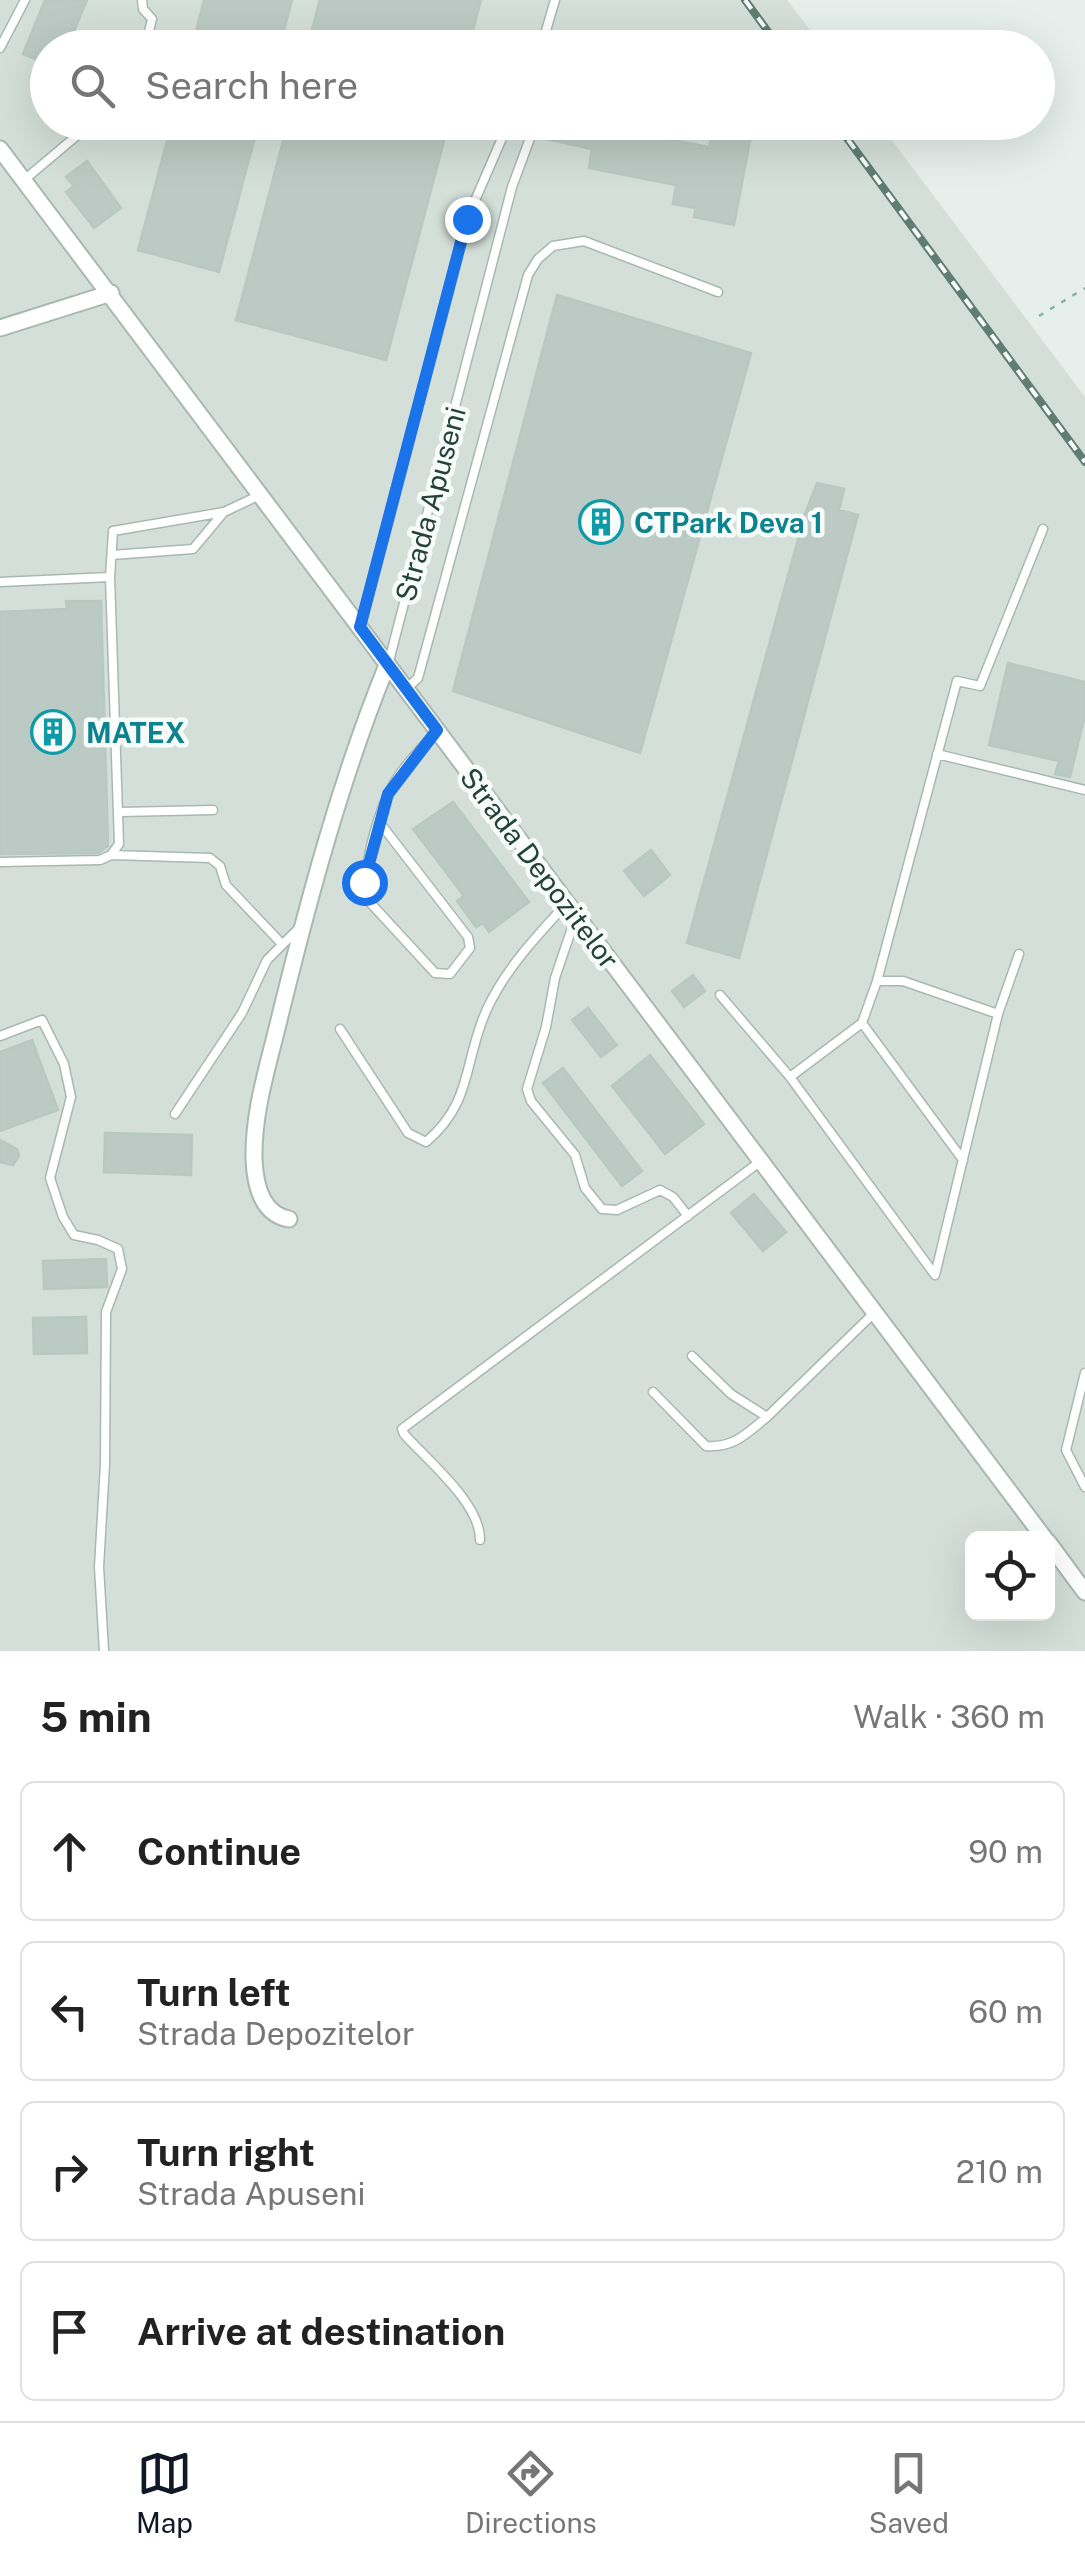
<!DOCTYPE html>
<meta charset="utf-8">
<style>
:root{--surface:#fff;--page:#f6f6f6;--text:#222;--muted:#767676;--line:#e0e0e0;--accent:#111827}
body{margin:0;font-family:"Public Sans",sans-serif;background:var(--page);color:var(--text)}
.controls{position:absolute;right:30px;bottom:30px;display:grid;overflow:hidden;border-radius:15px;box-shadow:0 10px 40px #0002}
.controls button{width:90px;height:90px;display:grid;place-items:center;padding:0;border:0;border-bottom:2px solid var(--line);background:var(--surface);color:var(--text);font:50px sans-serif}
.stop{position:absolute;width:30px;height:30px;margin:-22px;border:8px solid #1a73e8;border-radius:50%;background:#fff}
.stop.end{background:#1a73e8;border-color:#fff;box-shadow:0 2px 10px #0008}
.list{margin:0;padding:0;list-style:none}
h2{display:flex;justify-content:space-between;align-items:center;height:130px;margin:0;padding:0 40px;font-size:42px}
h2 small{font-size:32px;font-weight:400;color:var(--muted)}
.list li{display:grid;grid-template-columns:65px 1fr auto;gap:30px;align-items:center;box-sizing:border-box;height:140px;margin:0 20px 20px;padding:0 20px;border:2px solid var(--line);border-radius:15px}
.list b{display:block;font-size:38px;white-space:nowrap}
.list p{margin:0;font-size:32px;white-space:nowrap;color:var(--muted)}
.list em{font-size:32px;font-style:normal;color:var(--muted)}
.icon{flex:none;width:55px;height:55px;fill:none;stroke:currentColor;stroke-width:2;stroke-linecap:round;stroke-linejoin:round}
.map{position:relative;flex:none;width:1085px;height:1651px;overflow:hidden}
.search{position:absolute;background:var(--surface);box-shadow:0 10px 40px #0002;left:30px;right:30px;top:30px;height:110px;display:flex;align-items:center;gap:25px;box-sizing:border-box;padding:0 35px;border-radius:55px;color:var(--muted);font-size:38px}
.sheet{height:770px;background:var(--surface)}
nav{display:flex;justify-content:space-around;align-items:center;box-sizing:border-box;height:140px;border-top:2px solid var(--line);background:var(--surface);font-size:28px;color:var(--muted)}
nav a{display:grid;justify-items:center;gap:5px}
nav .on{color:var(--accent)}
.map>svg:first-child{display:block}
.built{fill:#d4dfda;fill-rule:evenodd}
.building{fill:#bbcac4;stroke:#b8c9c2;stroke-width:2.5}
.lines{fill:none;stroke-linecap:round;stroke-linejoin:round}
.service-casing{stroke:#a8b8b2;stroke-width:11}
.minor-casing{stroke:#a8b8b2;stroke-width:19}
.path{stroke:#86b3a5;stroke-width:2.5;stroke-dasharray:5 8;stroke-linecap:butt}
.service{stroke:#fff;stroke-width:8}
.minor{stroke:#fff;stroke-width:15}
.rail-casing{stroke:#5f7d75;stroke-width:8}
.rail{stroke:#f7fbf9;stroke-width:4;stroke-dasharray:11;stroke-linecap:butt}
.route{stroke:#1a73e8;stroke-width:12}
.labels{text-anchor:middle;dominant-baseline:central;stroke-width:9;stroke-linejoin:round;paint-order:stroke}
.street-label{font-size:28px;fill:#24423a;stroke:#f7fbf9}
.culture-label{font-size:28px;font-weight:bold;fill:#0d838f;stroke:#f7fbf9;text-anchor:start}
</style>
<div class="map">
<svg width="1085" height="1651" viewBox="0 0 1085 1651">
<rect width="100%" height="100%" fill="#e6efeb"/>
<!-- built -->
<path class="built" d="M0,0H787L823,47L48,48V122L879,123L1085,397V1651H0ZM972,1539H1048V1614H972Z"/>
<!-- building -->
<path class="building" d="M45,0H87L67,48H48V64L23,54Z
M204,0H292L279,48H192Z
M320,0H481L468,48H307Z
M172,122H259L219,272L138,250Z
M288,122H449L386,360L236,320Z
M549,122L597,125L709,147L713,127L751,135L734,225L694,217L696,208L673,204L676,185L589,168L592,149L546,139Z
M87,161L121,208L94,228L66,192L74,186L66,177Z
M557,295L751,353L640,753L453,691Z
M817,483L844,489L839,510L858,515L739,958L687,943L805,514Z
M66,601H101L108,846L98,853L0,854V612L67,609Z
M1008,663L1085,682V715L1070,777L1055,774L1059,761L989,745Z
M453,802L529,902L489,932L483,923L476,927L457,901L464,896L413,829Z
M651,850L670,875L644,896L624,871Z
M693,975L705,991L684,1007L672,991Z
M588,1008L617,1045L601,1057L572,1020Z
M32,1040L58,1110L0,1131V1052Z
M650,1055L704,1124L665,1154L612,1086Z
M563,1068L642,1171L622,1186L543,1083Z
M105,1133L192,1135L191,1175L104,1172Z
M0,1140L17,1149L19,1156L13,1165L0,1162Z
M754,1194L786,1232L763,1251L731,1213Z
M106,1259L107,1287L44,1289L43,1261Z
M86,1317L87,1353L34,1354L33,1318Z"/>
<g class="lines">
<!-- service casing -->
<g class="service-casing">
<path id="service" d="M142,0L143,9L152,19L145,48
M0,48L25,0
M541,48L555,0
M24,180L93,122
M112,555L193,549L224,512
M0,582L110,577
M360,627L467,219L509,122
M389,661L512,187L536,122
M406,689L418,678L528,275L538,259L553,246L584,241L718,292
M937,754L1085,790
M120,812L213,810
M380,823L468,937L470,948L450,974L435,973L365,897C363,870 376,820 388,795C398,771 420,750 437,731
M112,855L210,858L220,866L226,885L281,943
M0,862L100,860L111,855L119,844L110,577L113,531L224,512L262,494
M576,916L555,978L546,1027L527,1089L531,1101L575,1155L585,1188L602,1209L617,1210L660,1190L673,1197L688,1216
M720,995L790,1077L862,1023L877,981L957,681L980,686L1043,529
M998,1014L1019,954
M862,1023L963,1160
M340,1029L408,1133L426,1142C474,1101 463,1061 487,1009C506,968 537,936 567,903
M0,1036L42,1020L64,1064L71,1097L50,1178L63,1217L74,1235L98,1240L118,1249L122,1269L106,1312L105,1464L99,1567L104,1651
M790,1077L935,1275L998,1014L903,981H877
M175,1114L242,1013L267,960L300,927
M692,1356L731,1394L767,1417L875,1312
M1085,1373L1066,1450L1085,1487
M653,1392L706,1446C734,1448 746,1434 767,1417
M480,1540C481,1504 428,1461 404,1434L402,1429L761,1161"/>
</g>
<!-- minor casing -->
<g class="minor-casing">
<path id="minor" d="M0,149L1045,1539
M0,328L111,293
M289,1219C261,1214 255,1184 254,1159C253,1110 269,1063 280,1016C309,898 341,778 387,665
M1048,1542L1085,1592"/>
</g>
<!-- path -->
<path class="path" d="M1039,316L1085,288"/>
<!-- service -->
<use href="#service" class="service"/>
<!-- minor -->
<use href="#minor" class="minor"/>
<!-- rail casing -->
<g class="rail-casing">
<path id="rail" d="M745,0L780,48
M835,122L1085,462"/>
</g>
<!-- rail -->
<use href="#rail" class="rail"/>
</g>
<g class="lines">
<!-- route -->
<path class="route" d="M364,882L388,794L437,730L360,627L467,219"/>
</g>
<!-- icons -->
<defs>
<g id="building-ring" transform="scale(2.25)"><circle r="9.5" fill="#f7fbf9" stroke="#0f9aa8" stroke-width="1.5"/><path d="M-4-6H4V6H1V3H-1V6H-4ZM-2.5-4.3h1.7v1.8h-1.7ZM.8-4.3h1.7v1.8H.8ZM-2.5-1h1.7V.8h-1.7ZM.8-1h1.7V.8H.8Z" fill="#0f9aa8"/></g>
</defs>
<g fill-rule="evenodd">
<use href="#building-ring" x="601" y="522"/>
<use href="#building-ring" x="53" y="732"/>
</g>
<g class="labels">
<!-- street labels -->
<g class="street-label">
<text transform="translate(430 504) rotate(-75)">Strada Apuseni</text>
<text transform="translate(540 868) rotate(53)">Strada Depozitelor</text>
</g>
<!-- culture labels -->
<g class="culture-label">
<text x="634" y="522">CTPark Deva 1</text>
<text x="86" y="732">MATEX</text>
</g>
</g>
</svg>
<div class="controls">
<button><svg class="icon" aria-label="locate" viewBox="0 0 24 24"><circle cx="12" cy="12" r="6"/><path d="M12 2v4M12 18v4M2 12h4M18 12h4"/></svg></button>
</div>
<div class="stop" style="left:364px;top:882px"></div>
<div class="stop end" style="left:467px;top:219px"></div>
<div class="search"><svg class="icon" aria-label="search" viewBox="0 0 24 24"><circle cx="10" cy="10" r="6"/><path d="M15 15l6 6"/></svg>Search here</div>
</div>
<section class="sheet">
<h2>5 min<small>Walk · 360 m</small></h2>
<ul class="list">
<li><svg class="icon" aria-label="ahead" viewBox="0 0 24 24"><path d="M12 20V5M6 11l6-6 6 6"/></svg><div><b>Continue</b></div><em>90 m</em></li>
<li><svg class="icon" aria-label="left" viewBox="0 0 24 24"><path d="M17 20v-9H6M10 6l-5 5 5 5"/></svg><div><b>Turn left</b><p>Strada Depozitelor</p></div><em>60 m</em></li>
<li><svg class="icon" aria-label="right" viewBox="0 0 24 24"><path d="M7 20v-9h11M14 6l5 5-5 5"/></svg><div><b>Turn right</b><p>Strada Apuseni</p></div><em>210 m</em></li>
<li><svg class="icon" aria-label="arrive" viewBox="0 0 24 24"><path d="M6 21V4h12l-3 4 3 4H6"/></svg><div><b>Arrive at destination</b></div></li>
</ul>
</section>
<nav>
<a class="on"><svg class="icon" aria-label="map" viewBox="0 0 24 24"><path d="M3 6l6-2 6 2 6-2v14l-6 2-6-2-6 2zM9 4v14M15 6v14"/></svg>Map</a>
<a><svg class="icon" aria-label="directions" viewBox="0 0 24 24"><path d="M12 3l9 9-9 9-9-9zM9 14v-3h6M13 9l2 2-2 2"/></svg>Directions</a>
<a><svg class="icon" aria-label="saved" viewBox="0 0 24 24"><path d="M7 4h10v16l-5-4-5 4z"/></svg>Saved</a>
</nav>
